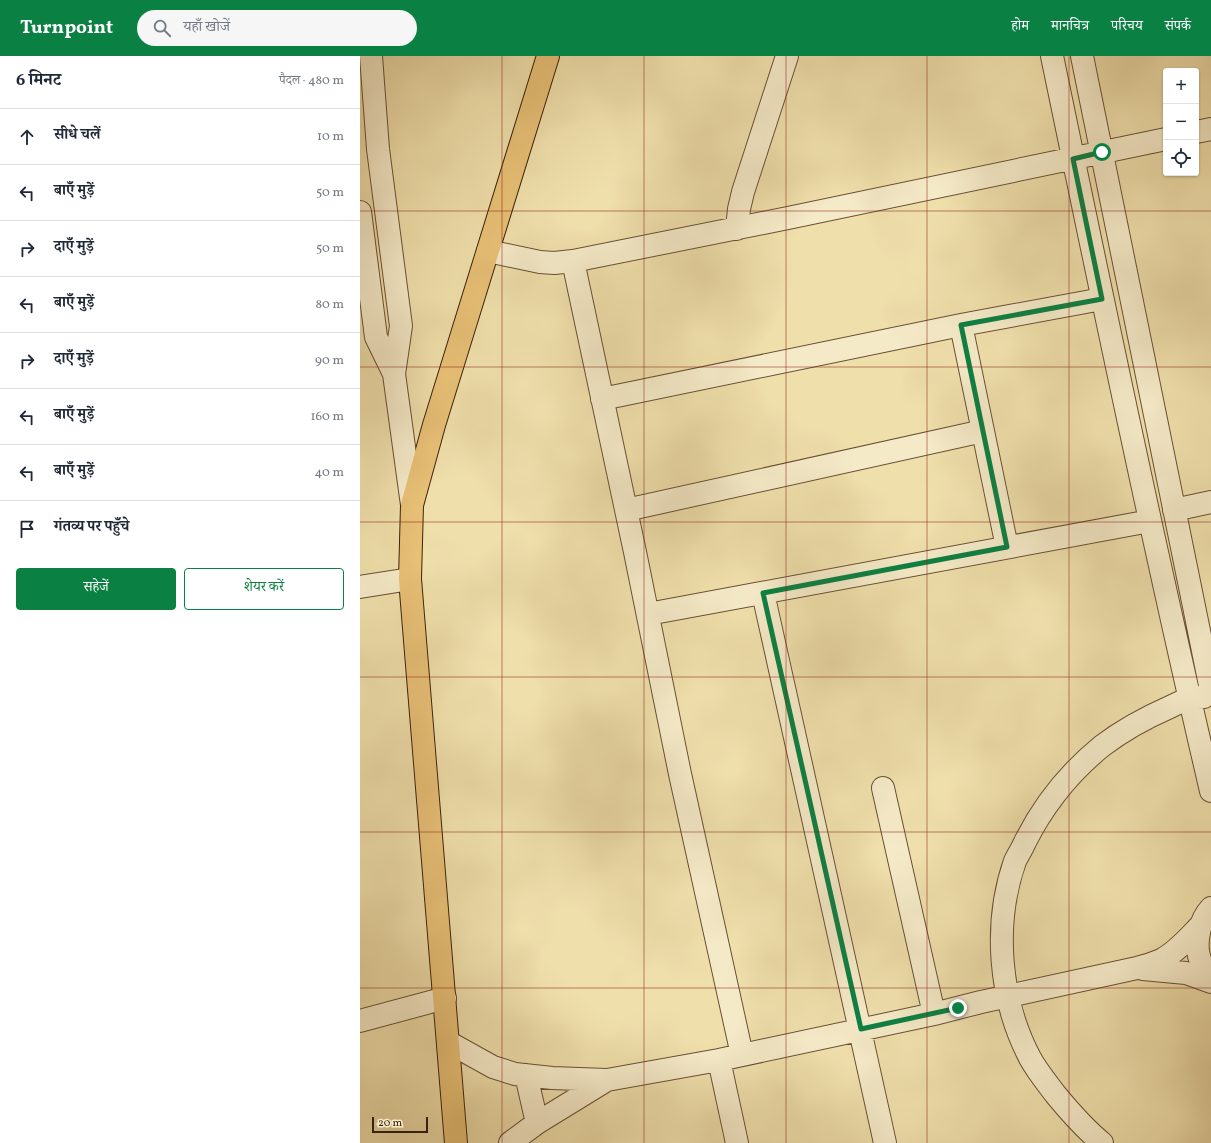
<!DOCTYPE html>
<html lang="hi">
<meta charset="utf-8">
<style>
:root{--surface:#fff;--page:#f6f6f7;--text:#1f2937;--muted:#747a83;--line:#e0e1e3;--accent:#0b8043}
body{margin:0;font-family:Vollkorn,"Noto Serif Devanagari",serif;background:var(--page);color:var(--text)}
.controls{position:absolute;right:12px;top:12px;display:grid;overflow:hidden;border-radius:4px;box-shadow:0 1px 3px #0004}
.controls button{width:36px;height:36px;display:grid;place-items:center;padding:0;border:0;border-bottom:1px solid var(--line);background:var(--surface);color:var(--text);font:20px sans-serif}
.scale{position:absolute;left:12px;bottom:10px;width:56px;box-sizing:border-box;padding-left:4px;border:2px solid #3b220c;border-top:0;font-size:11px;line-height:14px;white-space:nowrap;color:#3b220c;-webkit-text-stroke:3px #f5eac8;paint-order:stroke}
.stop{position:absolute;width:12px;height:12px;margin:-9px;border:3px solid #0b8043;border-radius:50%;background:#fff}
.stop.end{background:#0b8043;border-color:#fff;box-shadow:0 1px 4px #0008}
.list{margin:0;padding:0;list-style:none}
h2{display:flex;justify-content:space-between;align-items:center;height:52px;margin:0;padding:0 16px;font-size:17px}
h2 small{font-size:13px;font-weight:400;color:var(--muted)}
.list li{display:grid;grid-template-columns:26px 1fr auto;gap:12px;align-items:center;box-sizing:border-box;height:56px;padding:0 16px;border-top:1px solid var(--line)}
.list b{display:block;font-size:15px;white-space:nowrap}
.list em{font-size:13px;font-style:normal;color:var(--muted)}
.actions{display:flex;gap:8px;padding:12px 16px}
.actions a{flex:1;padding:9px 0;border:1px solid var(--accent);border-radius:4px;text-align:center;font-size:14px;color:var(--accent)}
.actions .main{background:var(--accent);color:#fff}
.icon{flex:none;width:22px;height:22px;fill:none;stroke:currentColor;stroke-width:2;stroke-linecap:round;stroke-linejoin:round}
.map{position:relative;flex:none;width:851px;height:1087px;overflow:hidden}
header{display:flex;align-items:center;gap:24px;box-sizing:border-box;height:56px;padding:0 20px;background:var(--accent);color:#fff}
header strong{font-size:19px}
nav{display:flex;gap:22px;margin-inline-start:auto;font-size:14px}
.search{width:280px;height:36px;background:var(--page);display:flex;align-items:center;gap:10px;box-sizing:border-box;padding:0 14px;border-radius:22px;color:var(--muted);font-size:15px}
main{display:flex}
aside{flex:1;background:var(--surface)}
.map>svg:first-child{display:block}
.lines{fill:none;stroke-linecap:round;stroke-linejoin:round}
.minor-casing{stroke:#685134;stroke-width:24}
.major-casing{stroke:#3b220c;stroke-width:24}
.minor{stroke:#f5eac8;stroke-width:22}
.major{stroke:#e8c076;stroke-width:22}
.route{stroke:#0b8043;stroke-width:5}
.grid{fill:none;stroke:#8f2418;stroke-width:1;stroke-opacity:0.55}
</style>
<header>
<strong>Turnpoint</strong>
<div class="search"><svg class="icon" aria-label="search" viewBox="0 0 24 24"><circle cx="10" cy="10" r="6"/><path d="M15 15l6 6"/></svg>यहाँ खोजें</div>
<nav><a>होम</a><a>मानचित्र</a><a>परिचय</a><a>संपर्क</a></nav>
</header>
<main>
<aside>
<h2>6 मिनट<small>पैदल · 480 m</small></h2>
<ul class="list">
<li><svg class="icon" aria-label="ahead" viewBox="0 0 24 24"><path d="M12 20V5M6 11l6-6 6 6"/></svg><div><b>सीधे चलें</b></div><em>10 m</em></li>
<li><svg class="icon" aria-label="left" viewBox="0 0 24 24"><path d="M17 20v-9H6M10 6l-5 5 5 5"/></svg><div><b>बाएँ मुड़ें</b></div><em>50 m</em></li>
<li><svg class="icon" aria-label="right" viewBox="0 0 24 24"><path d="M7 20v-9h11M14 6l5 5-5 5"/></svg><div><b>दाएँ मुड़ें</b></div><em>50 m</em></li>
<li><svg class="icon" aria-label="left" viewBox="0 0 24 24"><path d="M17 20v-9H6M10 6l-5 5 5 5"/></svg><div><b>बाएँ मुड़ें</b></div><em>80 m</em></li>
<li><svg class="icon" aria-label="right" viewBox="0 0 24 24"><path d="M7 20v-9h11M14 6l5 5-5 5"/></svg><div><b>दाएँ मुड़ें</b></div><em>90 m</em></li>
<li><svg class="icon" aria-label="left" viewBox="0 0 24 24"><path d="M17 20v-9H6M10 6l-5 5 5 5"/></svg><div><b>बाएँ मुड़ें</b></div><em>160 m</em></li>
<li><svg class="icon" aria-label="left" viewBox="0 0 24 24"><path d="M17 20v-9H6M10 6l-5 5 5 5"/></svg><div><b>बाएँ मुड़ें</b></div><em>40 m</em></li>
<li><svg class="icon" aria-label="arrive" viewBox="0 0 24 24"><path d="M6 21V4h12l-3 4 3 4H6"/></svg><div><b>गंतव्य पर पहुँचे</b></div></li>
</ul>
<div class="actions"><a class="main">सहेजें</a><a>शेयर करें</a></div>
</aside>
<div class="map">
<svg width="851" height="1087" viewBox="0 0 851 1087">
<rect width="100%" height="100%" fill="#efdfab"/>
<filter id="stains"><feTurbulence type="fractalNoise" baseFrequency=".005" numOctaves="4"/><feColorMatrix values="0 0 0 0 .2 0 0 0 0 .09 0 0 0 0 .02 0 0 0 .5 -.17"/></filter>
<radialGradient id="worn" r=".72"><stop offset=".6" stop-color="#630" stop-opacity="0"/><stop offset="1" stop-color="#630" stop-opacity=".3"/></radialGradient>
<g class="lines">
<!-- minor casing -->
<g class="minor-casing">
<path id="minor" d="M11,0L18,93L41,270L34,318L52,449
M692,0C743,246 794,491 851,735
M722,0L851,634
M836,76L851,73
M0,156L16,281L34,318
M377,173L379,153L383,136L427,0
M128,195L180,206L194,207L213,205L428,162L806,83
M213,205L275,496L320,718L382,999
M601,269L647,491
M242,343L601,269L742,243
M266,454L623,375
M814,454L851,446
M0,531L50,523
M403,537L525,1087
M288,558L790,465
M523,732L574,958
M851,852C840,864 835,885 839,900C841,909 846,916 851,923
M783,913L826,917L851,926
M0,965L85,942
M88,986L133,1011L155,1018L192,1022L247,1024L359,1004L574,958L621,946L777,912C785,910 794,907 801,904C817,896 829,881 841,869
M359,1004L377,1087
M166,1019L177,1067
M150,1087L177,1067L247,1024
M742,1087C725,1073 710,1056 696,1039C687,1027 677,1015 670,1002C639,943 633,868 655,805C658,799 662,793 665,786C683,750 710,716 742,690C763,674 785,662 810,651C816,648 822,645 829,643C834,641 839,641 844,641"/>
</g>
<!-- major casing -->
<g class="major-casing">
<path id="major" d="M96,1087L50,523L52,449L74,369L188,0"/>
</g>
<!-- minor -->
<use href="#minor" class="minor"/>
<!-- major -->
<use href="#major" class="major"/>
</g>
<g class="lines">
<!-- route -->
<path class="route" d="M598,952L501,973L403,537L647,491L601,269L742,243L713,103L742,96"/>
</g>
<!-- grid -->
<path class="grid" d="M142,0V1087M284,0V1087M426,0V1087M567,0V1087M709,0V1087M0,155H851M0,311H851M0,466H851M0,621H851M0,776H851M0,932H851"/>
<rect width="100%" height="100%" filter="url(#stains)"/>
<rect width="100%" height="100%" fill="url(#worn)"/>
</svg>
<div class="controls">
<button>+</button>
<button>−</button>
<button><svg class="icon" aria-label="locate" viewBox="0 0 24 24"><circle cx="12" cy="12" r="6"/><path d="M12 2v4M12 18v4M2 12h4M18 12h4"/></svg></button>
</div>
<div class="scale">20 m</div>
<div class="stop" style="left:742px;top:96px"></div>
<div class="stop end" style="left:598px;top:952px"></div>
</div>
</main>
